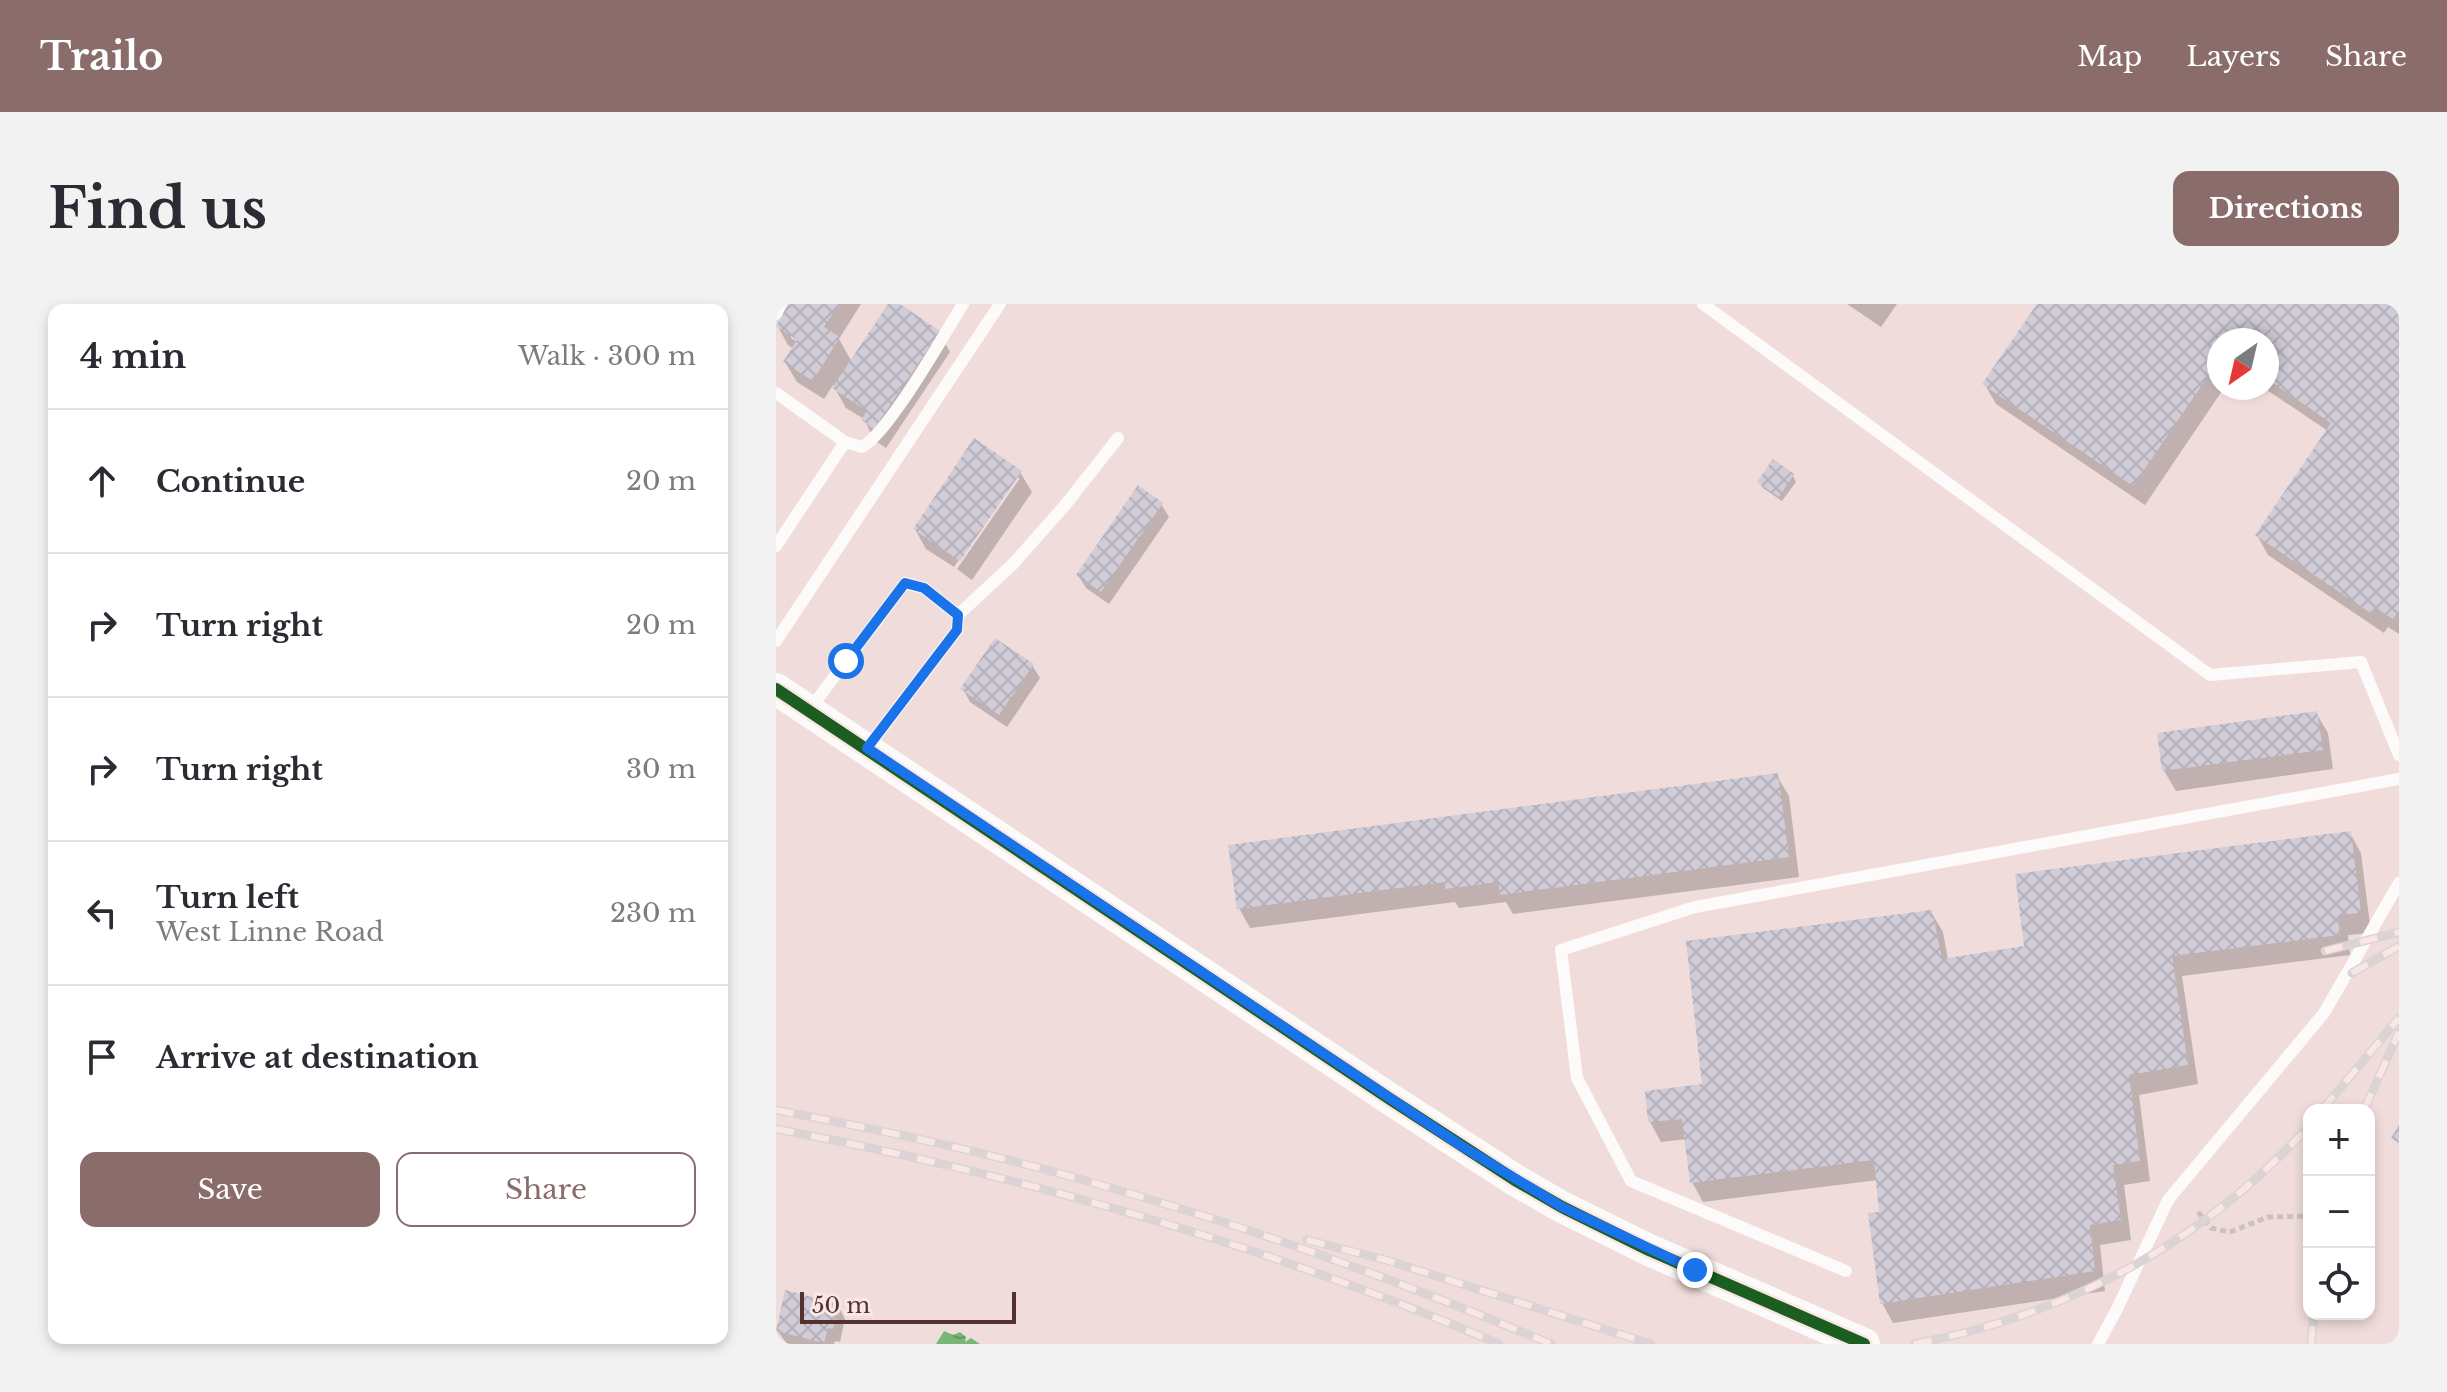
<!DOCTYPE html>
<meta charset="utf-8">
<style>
:root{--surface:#fff;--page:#f2f2f3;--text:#2b2b33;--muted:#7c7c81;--line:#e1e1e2;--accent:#8a6d6b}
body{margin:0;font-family:"Libre Baskerville",serif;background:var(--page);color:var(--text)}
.controls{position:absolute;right:24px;bottom:24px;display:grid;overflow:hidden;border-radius:16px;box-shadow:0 4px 12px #0003}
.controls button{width:72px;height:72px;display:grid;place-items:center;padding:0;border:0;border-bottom:2px solid var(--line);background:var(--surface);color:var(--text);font:40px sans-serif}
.compass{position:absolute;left:1431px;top:24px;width:72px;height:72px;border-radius:50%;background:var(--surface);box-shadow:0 4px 12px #0003;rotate:214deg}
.scale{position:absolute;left:24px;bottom:20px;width:216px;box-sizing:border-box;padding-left:8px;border:4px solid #53312f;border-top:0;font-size:22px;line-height:28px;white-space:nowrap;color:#53312f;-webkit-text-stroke:6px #fae7e5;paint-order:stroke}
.stop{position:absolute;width:24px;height:24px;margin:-18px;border:6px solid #1a73e8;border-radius:50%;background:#fff}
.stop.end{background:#1a73e8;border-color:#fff;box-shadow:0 2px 8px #0008}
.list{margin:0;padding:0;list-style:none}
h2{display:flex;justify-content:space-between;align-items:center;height:104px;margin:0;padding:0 32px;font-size:34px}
h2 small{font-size:26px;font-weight:400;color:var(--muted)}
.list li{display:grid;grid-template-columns:52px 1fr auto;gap:24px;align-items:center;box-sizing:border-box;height:144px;padding:0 32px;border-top:2px solid var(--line)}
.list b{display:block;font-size:30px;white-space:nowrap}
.list p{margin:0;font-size:26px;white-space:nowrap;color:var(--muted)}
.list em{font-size:26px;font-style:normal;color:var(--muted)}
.actions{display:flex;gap:16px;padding:24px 32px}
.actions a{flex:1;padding:18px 0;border:2px solid var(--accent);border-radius:16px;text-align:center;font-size:28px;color:var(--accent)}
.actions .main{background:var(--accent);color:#fff}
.icon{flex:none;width:44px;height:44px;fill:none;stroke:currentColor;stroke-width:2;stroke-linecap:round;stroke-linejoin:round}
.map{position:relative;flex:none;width:1623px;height:1040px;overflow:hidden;border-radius:16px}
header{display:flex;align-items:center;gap:48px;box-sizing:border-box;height:112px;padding:0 40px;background:var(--accent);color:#fff}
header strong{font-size:38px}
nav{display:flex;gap:44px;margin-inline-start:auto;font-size:28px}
.intro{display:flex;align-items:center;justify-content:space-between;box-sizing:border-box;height:192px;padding:0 48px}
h1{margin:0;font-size:56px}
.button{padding:20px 36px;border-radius:16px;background:var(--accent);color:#fff;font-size:28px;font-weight:700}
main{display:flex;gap:48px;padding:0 48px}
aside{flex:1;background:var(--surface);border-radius:16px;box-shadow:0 4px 12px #0003}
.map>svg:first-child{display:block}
.water{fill:url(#water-waves)}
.shadow{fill:#0003;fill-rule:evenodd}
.building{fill:url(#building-cross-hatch)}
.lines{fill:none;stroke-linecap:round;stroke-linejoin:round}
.path{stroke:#ccc1c1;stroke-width:5;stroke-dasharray:6 4;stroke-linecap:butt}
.service{stroke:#fdfafa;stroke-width:12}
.tertiary{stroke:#fdfafa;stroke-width:32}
.rail-casing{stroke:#dcd4d4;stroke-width:9}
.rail{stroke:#fae7e5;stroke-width:6;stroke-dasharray:18;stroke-linecap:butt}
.cycleway-casing{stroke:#fae7e5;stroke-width:17}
.cycleway{stroke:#1b5e20;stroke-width:12}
.route{stroke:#1a73e8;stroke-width:10}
</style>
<header>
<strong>Trailo</strong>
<nav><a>Map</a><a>Layers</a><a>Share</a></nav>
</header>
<div class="intro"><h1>Find us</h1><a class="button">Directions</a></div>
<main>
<aside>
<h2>4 min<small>Walk · 300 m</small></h2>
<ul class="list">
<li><svg class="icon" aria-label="ahead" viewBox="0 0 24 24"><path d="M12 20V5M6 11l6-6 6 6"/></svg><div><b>Continue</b></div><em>20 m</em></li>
<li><svg class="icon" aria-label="right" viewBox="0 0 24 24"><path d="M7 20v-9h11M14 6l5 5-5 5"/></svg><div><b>Turn right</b></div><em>20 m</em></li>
<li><svg class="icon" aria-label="right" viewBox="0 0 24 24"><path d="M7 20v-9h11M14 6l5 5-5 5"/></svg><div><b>Turn right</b></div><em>30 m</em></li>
<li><svg class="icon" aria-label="left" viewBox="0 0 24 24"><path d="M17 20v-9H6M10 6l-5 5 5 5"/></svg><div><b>Turn left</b><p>West Linne Road</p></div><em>230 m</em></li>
<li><svg class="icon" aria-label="arrive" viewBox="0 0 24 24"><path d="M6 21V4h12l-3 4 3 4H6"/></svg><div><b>Arrive at destination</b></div></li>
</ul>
<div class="actions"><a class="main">Save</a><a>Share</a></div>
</aside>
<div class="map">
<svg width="1623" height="1040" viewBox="0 0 1623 1040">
<defs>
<pattern id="water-waves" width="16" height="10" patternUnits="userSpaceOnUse" patternTransform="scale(2)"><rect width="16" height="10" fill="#77b777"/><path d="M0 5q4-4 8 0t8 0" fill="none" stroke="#649562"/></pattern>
<pattern id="building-cross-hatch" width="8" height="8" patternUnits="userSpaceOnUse" patternTransform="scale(2)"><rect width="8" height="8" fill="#d0cdd8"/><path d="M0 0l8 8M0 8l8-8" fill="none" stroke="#b5b0ba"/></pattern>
</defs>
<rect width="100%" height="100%" fill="#f0dddb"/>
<!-- water -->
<path class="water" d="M168,1027L177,1031L184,1028L190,1033L189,1038L195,1034L204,1040H160Z"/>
<!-- shadow -->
<path class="shadow" d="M15,0H85L63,35L76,58L115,0H121L163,28L174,48L110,144L98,136L88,115L70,104L57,81L48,95L21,78L9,58L18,45L12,41L1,21ZM15,29L29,43L15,34Z
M1071,0H1121L1105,23Z
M1263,0H1619L1623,2V330L1612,323L1608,329L1492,251L1481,231L1552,127L1488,84H1491V36H1443V84H1448L1369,201L1220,100L1209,81Z
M244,168L256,188L196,276L181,265L244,174H239L178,263L150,245L139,225Z
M1017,172L1020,178L1006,197L987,184L983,178Z
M385,200L393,213L333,300L310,284L302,271Z
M256,361L264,374L231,423L194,398L187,385Z
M1540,409L1552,429L1557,465L1400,487L1388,467Z
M1001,472L1013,492L1023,573L737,610L730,598L683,604L679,598L474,624L463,604Z
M1574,529L1585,549L1595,629L1572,631L1574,651L1406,672L1422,780L1363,791L1374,877L1348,881L1355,936L1324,941L1329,987L1117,1019L1106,999L1105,910L1102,876L927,898L916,878L911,835L885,838L874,818L928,781L1155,608L1167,628L1172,656L1250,644Z
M62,1001L69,1015L64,1038L59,1037L58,1040H11L1,1026Z"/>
<!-- building -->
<path class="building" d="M12,0H63L48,23L64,33L37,77L7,58L21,36L0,22Z
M112,0H124L164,27L98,125L85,116L91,107L56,84Z
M1261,0H1623V306L1617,315L1600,304L1596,310L1479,231L1555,119L1491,75V36H1443V56L1357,182L1206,80Z
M198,134L246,167L184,257L137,225Z
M997,155L1018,170L1003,193L981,178Z
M362,181L387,199L325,288L300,271Z
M219,334L258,360L223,411L184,385Z
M1541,407L1547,446L1386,467L1381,429Z
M1002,469L1013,553L724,591L722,578L669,585V578L461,605L452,541Z
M1575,527L1585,609L1562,611L1564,631L1396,652L1412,761L1353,771L1364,857L1337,861L1345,916L1314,921L1319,967L1104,1000L1092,909L1103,908L1098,856L914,879L906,815L872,818L869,787L926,780L910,637L1156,606L1166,655L1248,642L1239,570Z
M1623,821V839L1615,834Z
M9,986L63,1000L57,1025L52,1024L48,1039L0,1027Z"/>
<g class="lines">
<!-- path -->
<path class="path" d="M1422,908L1435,924L1454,928L1492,913L1533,912"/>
<!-- service -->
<path class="service" d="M927,0L1434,371L1585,358L1623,451
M0,10L5,0
M0,89L69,138L0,242
M69,138L86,143C114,127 167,32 187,0
M182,311L237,260L290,200L342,134
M0,337L224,0
M34,405L129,279L148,284L182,311L181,326L91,444
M1070,967L855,877L801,774L785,646L919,603L1623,475
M1322,1040L1341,1005L1392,896L1548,709L1623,579"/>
<!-- tertiary -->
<path class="tertiary" d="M0,385L614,795L739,876L786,903L873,946L1088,1040"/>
<!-- rail casing -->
<g class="rail-casing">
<path id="rail" d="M1549,647L1623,628
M1576,669L1623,642
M0,806C103,826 206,847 307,876C466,920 622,976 775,1040
M1546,806L1623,714
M1588,806L1623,728
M0,825C248,872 491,941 723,1040
M531,936L610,956L875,1040
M1138,1040C1294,1010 1426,939 1533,822
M1535,1040L1538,1010"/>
</g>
<!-- rail -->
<use href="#rail" class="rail"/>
<!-- cycleway casing -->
<g class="cycleway-casing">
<path id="cycleway" d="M0,385L614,795L739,876L786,903L873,946L1088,1040"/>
</g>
<!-- cycleway -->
<use href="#cycleway" class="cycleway"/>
</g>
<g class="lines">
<!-- route -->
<path class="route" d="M70,357L129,279L148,284L182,311L181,326L91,444L684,841L786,903L919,966"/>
</g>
</svg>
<div class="controls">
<button>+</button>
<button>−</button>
<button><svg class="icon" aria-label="locate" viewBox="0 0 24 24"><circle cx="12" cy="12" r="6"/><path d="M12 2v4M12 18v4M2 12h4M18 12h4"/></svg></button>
</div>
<svg class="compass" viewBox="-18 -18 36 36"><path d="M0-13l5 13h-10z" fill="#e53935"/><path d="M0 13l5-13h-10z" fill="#7c7c81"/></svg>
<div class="scale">50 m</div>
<div class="stop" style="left:70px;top:357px"></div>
<div class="stop end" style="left:919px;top:966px"></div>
</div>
</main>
